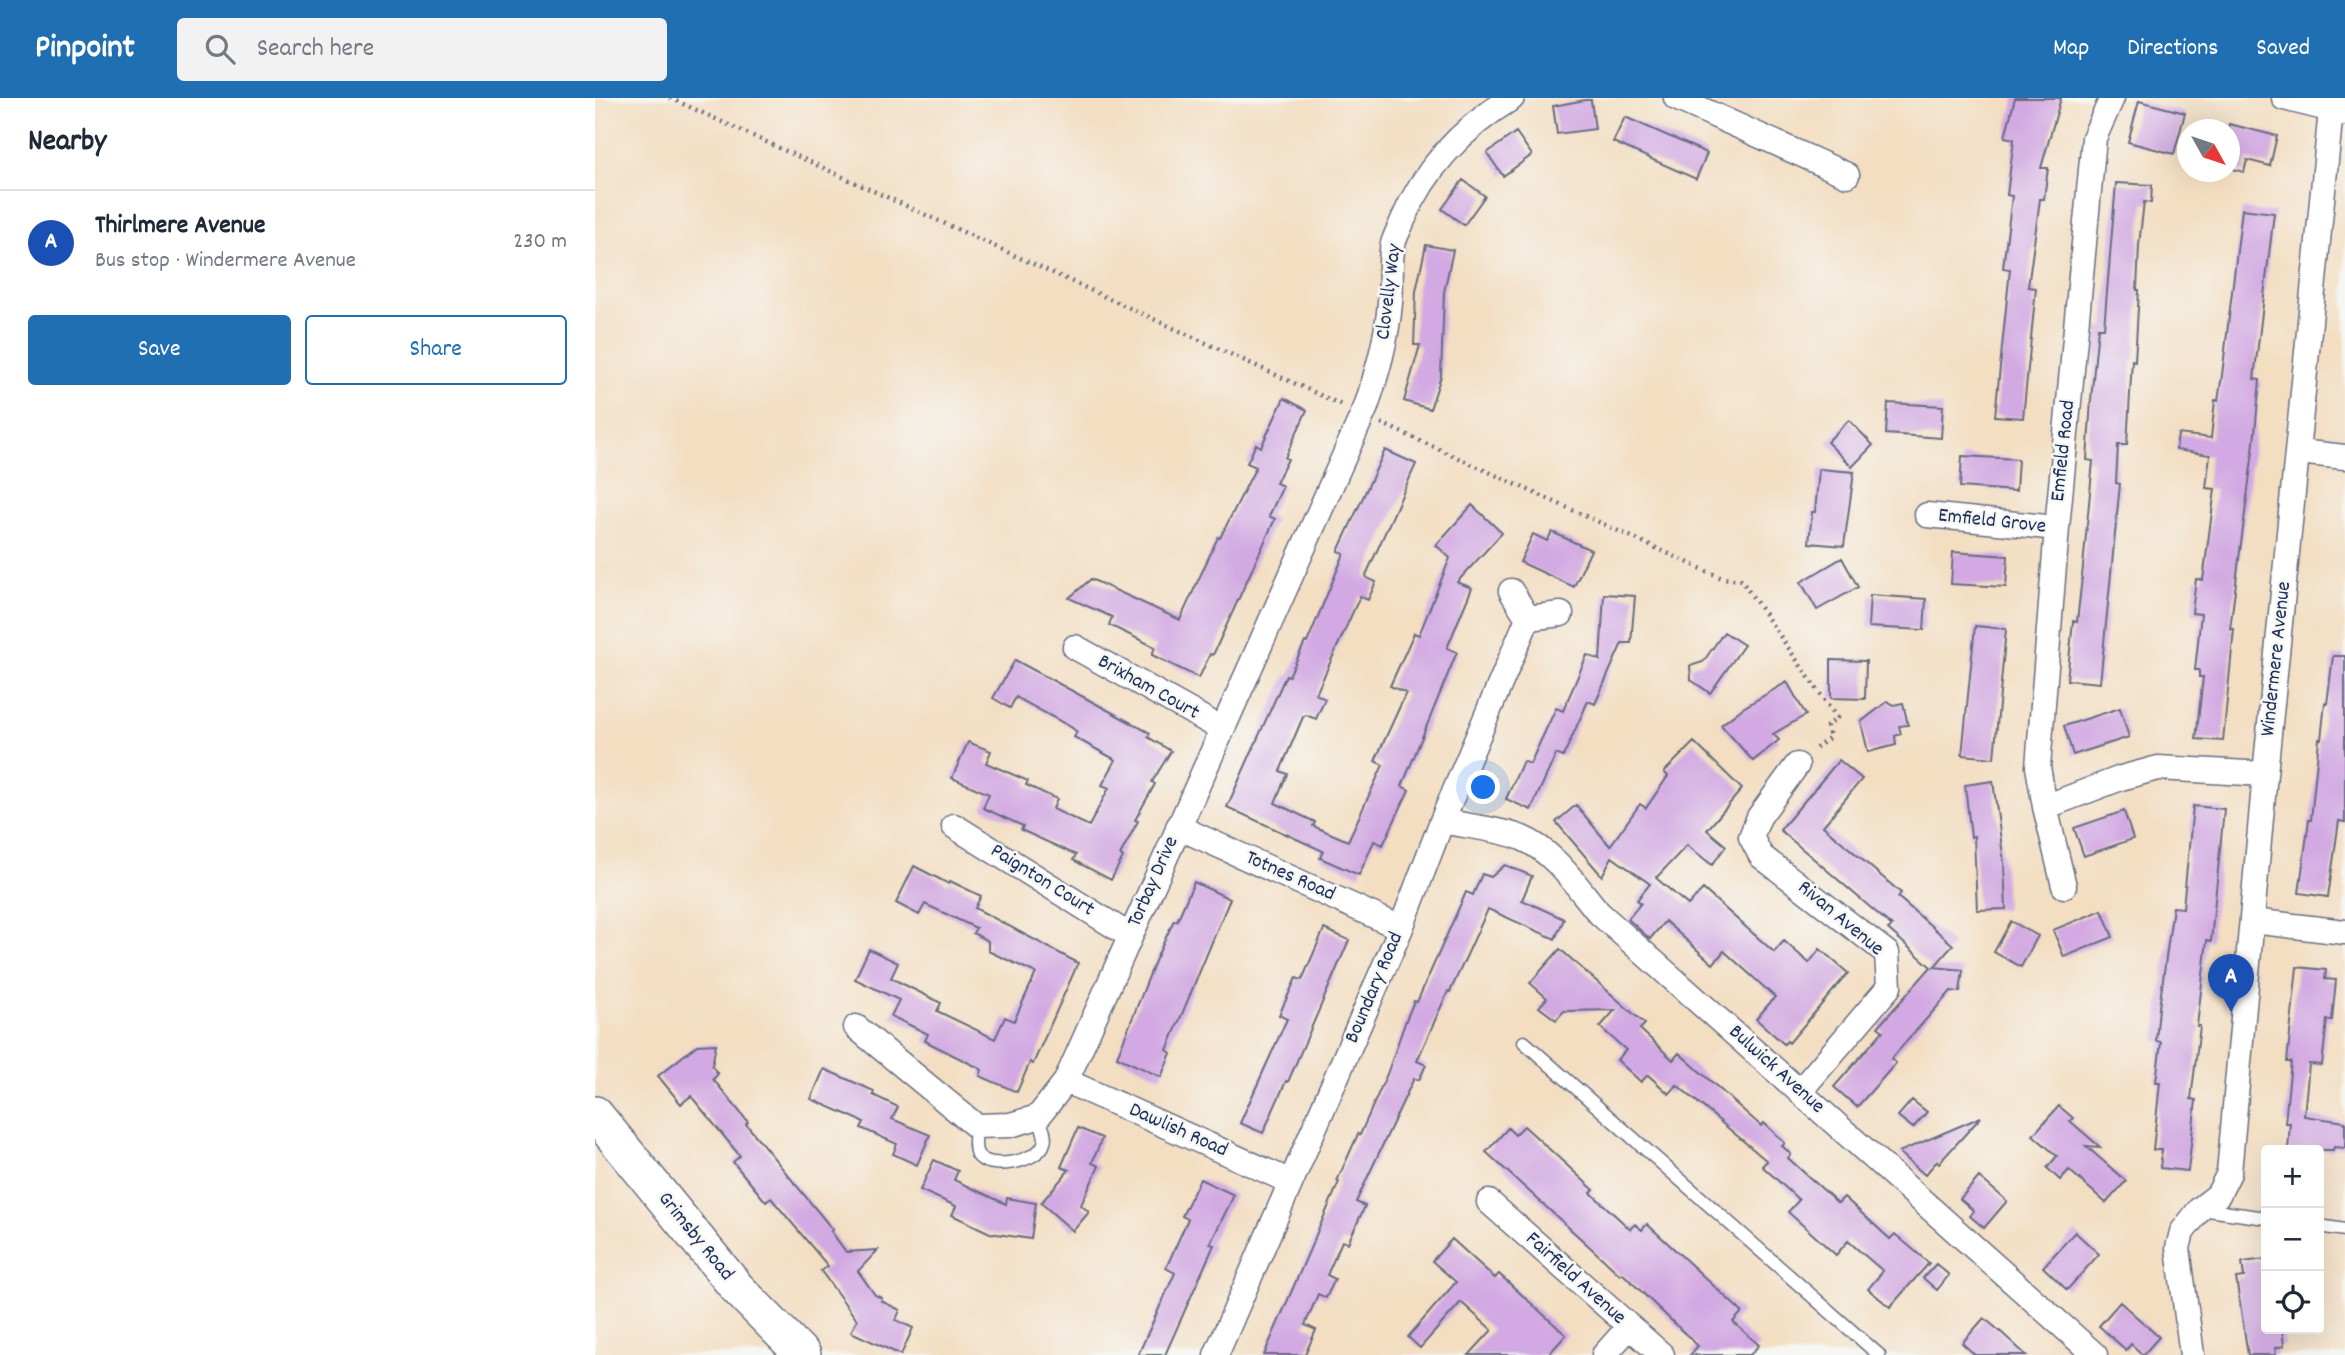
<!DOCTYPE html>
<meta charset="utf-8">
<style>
:root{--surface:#fff;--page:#f2f2f3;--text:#1f2937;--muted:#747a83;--line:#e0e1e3;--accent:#1f6fb2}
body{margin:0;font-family:Dekko,sans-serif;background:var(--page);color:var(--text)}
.controls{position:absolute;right:21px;bottom:21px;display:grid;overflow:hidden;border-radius:7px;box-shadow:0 7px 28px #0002}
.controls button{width:63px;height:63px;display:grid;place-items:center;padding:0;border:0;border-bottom:2px solid var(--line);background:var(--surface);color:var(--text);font:35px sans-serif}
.compass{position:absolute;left:1582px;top:21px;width:63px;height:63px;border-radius:50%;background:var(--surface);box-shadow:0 7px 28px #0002;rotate:130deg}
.you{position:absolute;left:889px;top:690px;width:24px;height:24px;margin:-18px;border:5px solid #fff;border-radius:50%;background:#1a73e8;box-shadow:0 0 0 10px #1a73e833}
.badge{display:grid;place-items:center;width:46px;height:46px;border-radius:50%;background:var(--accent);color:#fff;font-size:23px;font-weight:700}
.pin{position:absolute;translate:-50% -58px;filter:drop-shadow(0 2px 4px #0008)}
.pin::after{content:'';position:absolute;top:37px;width:24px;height:21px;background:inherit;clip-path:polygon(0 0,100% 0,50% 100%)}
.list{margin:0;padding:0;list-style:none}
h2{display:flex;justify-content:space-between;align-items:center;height:91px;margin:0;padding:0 28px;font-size:30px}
h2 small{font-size:23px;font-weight:400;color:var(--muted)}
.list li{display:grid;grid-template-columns:46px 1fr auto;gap:21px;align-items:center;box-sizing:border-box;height:105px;padding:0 28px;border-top:2px solid var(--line)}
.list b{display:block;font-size:26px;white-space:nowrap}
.list p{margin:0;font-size:23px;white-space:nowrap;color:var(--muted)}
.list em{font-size:23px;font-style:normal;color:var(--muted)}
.actions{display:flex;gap:14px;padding:21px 28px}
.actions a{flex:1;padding:16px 0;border:2px solid var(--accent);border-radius:7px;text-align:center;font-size:24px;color:var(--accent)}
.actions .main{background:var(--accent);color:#fff}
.icon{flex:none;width:38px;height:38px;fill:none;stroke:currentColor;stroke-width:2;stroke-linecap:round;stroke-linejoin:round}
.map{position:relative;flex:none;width:1750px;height:1257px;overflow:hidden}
header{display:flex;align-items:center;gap:42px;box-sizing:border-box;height:98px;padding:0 35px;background:var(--accent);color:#fff}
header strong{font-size:33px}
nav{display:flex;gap:38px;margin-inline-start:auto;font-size:24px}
.search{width:490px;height:63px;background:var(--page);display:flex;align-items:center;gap:18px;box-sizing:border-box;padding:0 24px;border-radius:7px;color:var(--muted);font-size:26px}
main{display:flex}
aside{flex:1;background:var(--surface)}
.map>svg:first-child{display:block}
.building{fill:#d2a9e2}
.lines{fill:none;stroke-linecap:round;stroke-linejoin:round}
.lane-casing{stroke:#676c81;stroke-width:15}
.street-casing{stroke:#676c81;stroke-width:27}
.secondary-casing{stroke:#676c81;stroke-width:38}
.path{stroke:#676c81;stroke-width:4.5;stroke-dasharray:2 5;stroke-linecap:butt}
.lane{stroke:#fff;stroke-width:12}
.street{stroke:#fff;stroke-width:24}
.secondary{stroke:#fff;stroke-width:35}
.labels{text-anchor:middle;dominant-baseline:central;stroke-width:5;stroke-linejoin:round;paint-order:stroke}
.street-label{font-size:21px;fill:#1b2f5e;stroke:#f6f6f2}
</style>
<header>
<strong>Pinpoint</strong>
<div class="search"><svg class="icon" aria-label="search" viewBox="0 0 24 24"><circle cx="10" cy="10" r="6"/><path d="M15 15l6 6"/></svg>Search here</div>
<nav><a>Map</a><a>Directions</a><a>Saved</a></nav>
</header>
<main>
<aside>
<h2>Nearby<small></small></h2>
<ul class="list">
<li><span class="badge" style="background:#1a4fb4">A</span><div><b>Thirlmere Avenue</b><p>Bus stop · Windermere Avenue</p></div><em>230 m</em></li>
</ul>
<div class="actions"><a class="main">Save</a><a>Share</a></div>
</aside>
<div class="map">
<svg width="1750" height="1257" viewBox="0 0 1750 1257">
<rect width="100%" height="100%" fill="#f6f6f2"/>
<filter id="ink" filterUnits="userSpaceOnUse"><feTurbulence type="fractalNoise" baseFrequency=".0143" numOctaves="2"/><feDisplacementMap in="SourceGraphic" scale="14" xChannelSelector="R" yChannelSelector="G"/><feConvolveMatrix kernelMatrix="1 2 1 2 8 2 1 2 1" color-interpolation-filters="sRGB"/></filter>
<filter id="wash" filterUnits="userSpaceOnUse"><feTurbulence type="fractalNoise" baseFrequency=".00686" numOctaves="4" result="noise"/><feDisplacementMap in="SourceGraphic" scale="28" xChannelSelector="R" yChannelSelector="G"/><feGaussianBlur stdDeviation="1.57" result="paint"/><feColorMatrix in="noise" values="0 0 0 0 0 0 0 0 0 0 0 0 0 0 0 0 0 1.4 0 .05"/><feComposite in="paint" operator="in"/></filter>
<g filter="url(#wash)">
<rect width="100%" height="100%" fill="#f3dec2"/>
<g id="blocks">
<!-- building -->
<path class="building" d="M1420,0H1466L1446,70H1453L1449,101H1445L1433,189L1441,190L1428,320L1400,318L1415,171L1408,170L1417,98L1412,97L1419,41L1410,39Z
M990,2H996L1000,31L962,36L958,8Z
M1544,3L1590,15L1579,56L1533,44Z
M1030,19L1112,55L1101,81L1018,44Z
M1634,26L1682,38L1675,68L1652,62L1649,74L1634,70Z
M921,34L937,57L908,78L892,55Z
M868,82L890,98L869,127L847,111Z
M1521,85L1557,87L1556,105L1549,104L1544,147L1542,192H1544L1540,263L1537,262L1532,347H1523L1521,385L1525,386L1505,585L1472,582L1478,523L1482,524L1487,479L1498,363L1492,362L1496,302L1503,230H1509Z
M1647,111L1679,115L1659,281L1665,282L1659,345L1635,531H1639L1628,643L1601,641L1608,579H1604V572H1600L1606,516L1597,515L1601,481L1608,482L1620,391L1611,390L1615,357L1581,352L1583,336L1616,340L1620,302L1623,303L1627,277Z
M831,147L858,152L849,194L846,278L835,311L809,303L825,247H819L821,193Z
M689,300L712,312L690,360L693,361L681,385L688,388L674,418L680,421L618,557L615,556L604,580L557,557L560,549L514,527L517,519L474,500L496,481L585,522L623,439L625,440L661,369L652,365L661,346L666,349Z
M1293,305L1348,308L1346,340L1291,336Z
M1254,322L1278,347L1257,369L1232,344Z
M790,352L821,366L771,477L772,480L781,484L773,502L765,498L721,596L730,601L721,621L711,617L708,619L685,673L692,676L680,705L720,724L718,728L753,743L788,667L780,663L811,595L795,588L819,535L824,537L855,460L841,447L877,407L907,435L862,484L877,490L852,550L862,554L807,688L814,692L788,747L779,743L764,777L725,760L728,753L632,709L691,577L694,578L710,544L712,545L749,456L743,453Z
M1367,358L1423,361L1421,393L1365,389Z
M1224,371L1259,374L1249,448L1214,445L1217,414H1220Z
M957,434L996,452L979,489L925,464L938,436L952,443Z
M1358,454L1413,458L1411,489L1356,486Z
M1247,460L1263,489L1222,512L1206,484Z
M1009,496L1040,498L1036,545H1027L1000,606L993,603L968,659L961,656L936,712L911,701L928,663L935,666L961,610L968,613L992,557L1005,562Z
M1275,497L1331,501L1329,532L1273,529Z
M1380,528L1411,531L1399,660L1367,657Z
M1129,534L1149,547L1115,595L1096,582L1095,568L1108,564Z
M1738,558H1750V724L1744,723L1733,799L1704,795L1714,722H1716L1724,641H1726L1730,605L1732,606Z
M420,562L555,635L553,639L576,653L557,684L560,686L540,722L543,723L525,757L528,759L516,782L478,762L481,757L426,732L428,728L388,710L394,696L357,680L373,644L396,653L391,665L433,683L431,687L462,701L458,711L494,728L514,690L507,687L521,662L479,639L482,634L476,629L426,602L421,599L415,610L398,600Z
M1236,562L1271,563L1270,601L1236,600Z
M1192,584L1211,617L1178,636L1184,642L1158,663L1126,627L1148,610Z
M1293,603L1298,607L1308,605L1313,627L1304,628L1306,636L1300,638L1301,647L1273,654L1266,624Z
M1525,610L1534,639L1478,657L1469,628Z
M1099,644L1147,691L1112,732L1131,748L1117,767L1092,747L1061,780L1093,807L1108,791L1179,854L1189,843L1214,865L1225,851L1253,875L1194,945L1192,943L1189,946L1161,921L1180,899L1129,853L1118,866L1070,823L1055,841L1033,821L1046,805L1042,802L1055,786L1017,759L1007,778L961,724L981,707L1015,748L1045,706L1051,710L1073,678L1069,674Z
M1244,662L1267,681L1228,728L1306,795L1303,799L1358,847L1339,869L1368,872L1365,894L1356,893L1296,961L1301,965L1262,1009L1239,989L1288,933L1283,929L1336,869L1293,831L1297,828L1185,732Z
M1398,683L1409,765L1411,811L1382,812L1379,738L1376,739L1370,687Z
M1598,708L1629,711L1616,843L1612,842L1602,928H1605L1596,1001L1601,1002L1593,1073L1565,1070L1567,1052H1558L1565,984H1561L1566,944L1561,943L1564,910L1578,809L1588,810Z
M1529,713L1538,741L1489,758L1479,730Z
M910,767L937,778L927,802L969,821L960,841L893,811L855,894L853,893L822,963L831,967L824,982L819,980L761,1104L770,1108L753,1145L747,1143L732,1177L740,1181L731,1200L723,1196L710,1227L721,1232L710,1257H669L744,1084L742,1083L763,1036L765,1037L792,976L811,922L819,903L822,904L871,794L878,797L887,776L896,779Z
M319,768L354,786L355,783L386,798L380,810L483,865L438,966L435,964L422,994L385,978L387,972L382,969L330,943L333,936L296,918L304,902L260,881L274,851L303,865L296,880L346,905L342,913L400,941L410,919L419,923L441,875L393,853V843L378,835L381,830L330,806L324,817L301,805Z
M599,784L635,801L572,952L576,955L566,979L522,959L561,861L579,822L582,823Z
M1507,812L1518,839L1469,859L1458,832Z
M1416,823L1443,838L1426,869L1399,854Z
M729,831L754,842L693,984L691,983L668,1035L645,1025L692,921L684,917L701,880L707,882Z
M965,851L1050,926L1045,931L1078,962L1084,955L1166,1028L1169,1025L1190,1045L1187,1048L1196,1056L1193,1060L1243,1105L1249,1099L1295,1141L1300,1136L1334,1165L1295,1209L1273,1191L1288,1173L1253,1143L1241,1157L1193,1114L1204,1102L1167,1068L1172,1063L1082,987L1074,996L1053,977L1046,984L1022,962L1031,952L1005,929L1020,912L969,913L961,922L944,909L952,900L935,885Z
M1702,869L1731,872L1730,881L1741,882L1737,922H1732L1727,967L1714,966L1709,1018L1750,1024V1050L1739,1049L1738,1052H1693L1695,1025H1690L1696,964H1692Z
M121,946L117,968L123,976L118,981L153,1024L151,1026L238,1132L236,1133L251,1154L283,1152L263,1173L280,1197L287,1200L286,1203L305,1212L301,1222L318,1230L306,1257L256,1234L262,1222L226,1173L233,1168L176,1100L171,1104L138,1064L145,1058L96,998L86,1006L63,978L102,947Z
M229,971L279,993L278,997L303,1009L297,1021L335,1037L322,1067L298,1056L302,1046L266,1030L269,1024L216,1001Z
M1317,1002L1332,1014L1318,1030L1303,1018Z
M1464,1008L1478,1020L1475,1023L1505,1049L1491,1048L1531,1083L1511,1105L1474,1072L1465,1082L1452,1070L1462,1058L1438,1037Z
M1386,1019L1344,1065L1342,1063L1330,1077L1304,1054Z
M929,1028L999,1092L996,1095L1035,1131L1040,1126L1047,1132L1052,1126L1147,1214L1138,1224L1164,1247L1155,1257H1095L1103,1248L1027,1175L1025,1177L1008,1161L891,1054L913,1030L920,1037Z
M483,1030L507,1040L497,1065L504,1068L486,1107L494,1114L478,1133L446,1105L474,1072L466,1069Z
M339,1062L363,1073L359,1082L411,1106L412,1100L441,1105L436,1141L395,1135L357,1117L361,1108L325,1092Z
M1384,1079L1412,1103L1389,1130L1375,1118L1379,1113L1365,1101Z
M605,1081L639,1097L615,1146L619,1147L570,1257H543L580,1175L571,1170L593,1121L587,1118Z
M1480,1134L1504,1156L1472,1192L1448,1169Z
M857,1141L900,1180L904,1176L971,1237L953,1257H874L897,1232L866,1204L825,1250L813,1239L861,1184L837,1163Z
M1671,1161V1231H1687L1689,1248L1680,1250L1681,1257H1653L1641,1180L1649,1179L1647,1164Z
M1341,1166L1354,1177L1342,1192L1328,1180Z
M1525,1204L1564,1239L1548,1257L1536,1246L1531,1252L1504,1228Z
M1389,1220L1407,1235L1431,1257H1380L1367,1245Z"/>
</g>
</g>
<g filter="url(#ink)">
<use href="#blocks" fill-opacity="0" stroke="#676c81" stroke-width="2"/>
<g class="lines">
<!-- lane casing -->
<g class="lane-casing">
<path id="lane" d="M929,944L1284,1257
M381,1028C381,1037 378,1048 382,1056C392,1074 444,1064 449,1045C452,1037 446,1027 443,1019
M1606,1111L1671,1120
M1724,1128L1750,1132"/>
</g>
<!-- street casing -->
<g class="street-casing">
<path id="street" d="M1081,0L1252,77
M1689,0L1749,15
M1703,354L1750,359
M1332,417L1462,430
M916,493L933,520
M933,520L966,516
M480,549L627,631
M1202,667L1164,719L1156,739L1166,758L1292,855L1294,889L1205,993
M1450,709L1526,680L1563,670L1670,676
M847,723C870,728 906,731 927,740C960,754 982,789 1004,815L1500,1257
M359,728L535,838
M583,729L806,830
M1469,788L1450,709L1443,669L1462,430L1499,40L1517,0
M1657,823L1750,834
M261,929L381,1028L415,1027L443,1019L471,983L771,309C782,275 792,241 795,205C797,186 794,165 798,146C800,138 805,130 808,122C830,70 869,29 917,0
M471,983L696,1084
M894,1104L1067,1257
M621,1257L806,830L847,723L933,520
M1009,1257L1034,1229
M1597,1257L1583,1150L1587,1134L1605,1111L1623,1097L1634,1075L1670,676L1736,12L1739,0"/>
</g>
<!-- secondary casing -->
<g class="secondary-casing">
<path id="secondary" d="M0,1016L142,1190L208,1257"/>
</g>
<!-- path -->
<path class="path" d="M75,0L749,308
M786,325L1127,480L1146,482L1242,620L1232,628L1235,639L1219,652"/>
<!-- lane -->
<use href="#lane" class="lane"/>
<!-- street -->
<use href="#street" class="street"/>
<!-- secondary -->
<use href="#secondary" class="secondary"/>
</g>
</g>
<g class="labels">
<!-- street labels -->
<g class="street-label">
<text transform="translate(795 194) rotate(-83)">Clovelly Way</text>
<text transform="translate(1469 353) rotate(-84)">Emfield Road</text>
<text transform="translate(1397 424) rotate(6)">Emfield Grove</text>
<text transform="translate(1682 561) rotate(-84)">Windermere Avenue</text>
<text transform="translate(553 590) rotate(29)">Brixham Court</text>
<text transform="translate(695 779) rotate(24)">Totnes Road</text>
<text transform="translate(447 783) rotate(32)">Paignton Court</text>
<text transform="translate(559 784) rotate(-66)">Torbay Drive</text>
<text transform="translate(1245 821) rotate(40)">Rivan Avenue</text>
<text transform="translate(780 890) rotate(-67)">Boundary Road</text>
<text transform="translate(1181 972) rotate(42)">Bulwick Avenue</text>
<text transform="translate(583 1033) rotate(24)">Dawlish Road</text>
<text transform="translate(100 1139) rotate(51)">Grimsby Road</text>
<text transform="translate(980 1181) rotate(42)">Fairfield Avenue</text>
</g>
</g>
</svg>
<div class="controls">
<button>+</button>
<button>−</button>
<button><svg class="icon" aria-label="locate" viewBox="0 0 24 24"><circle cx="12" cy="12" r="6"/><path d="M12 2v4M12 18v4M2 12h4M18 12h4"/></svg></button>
</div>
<svg class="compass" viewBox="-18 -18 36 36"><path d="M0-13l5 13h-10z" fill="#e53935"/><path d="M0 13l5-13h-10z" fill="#747a83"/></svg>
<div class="you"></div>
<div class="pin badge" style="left:1636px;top:914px;background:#1a4fb4">A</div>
</div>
</main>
